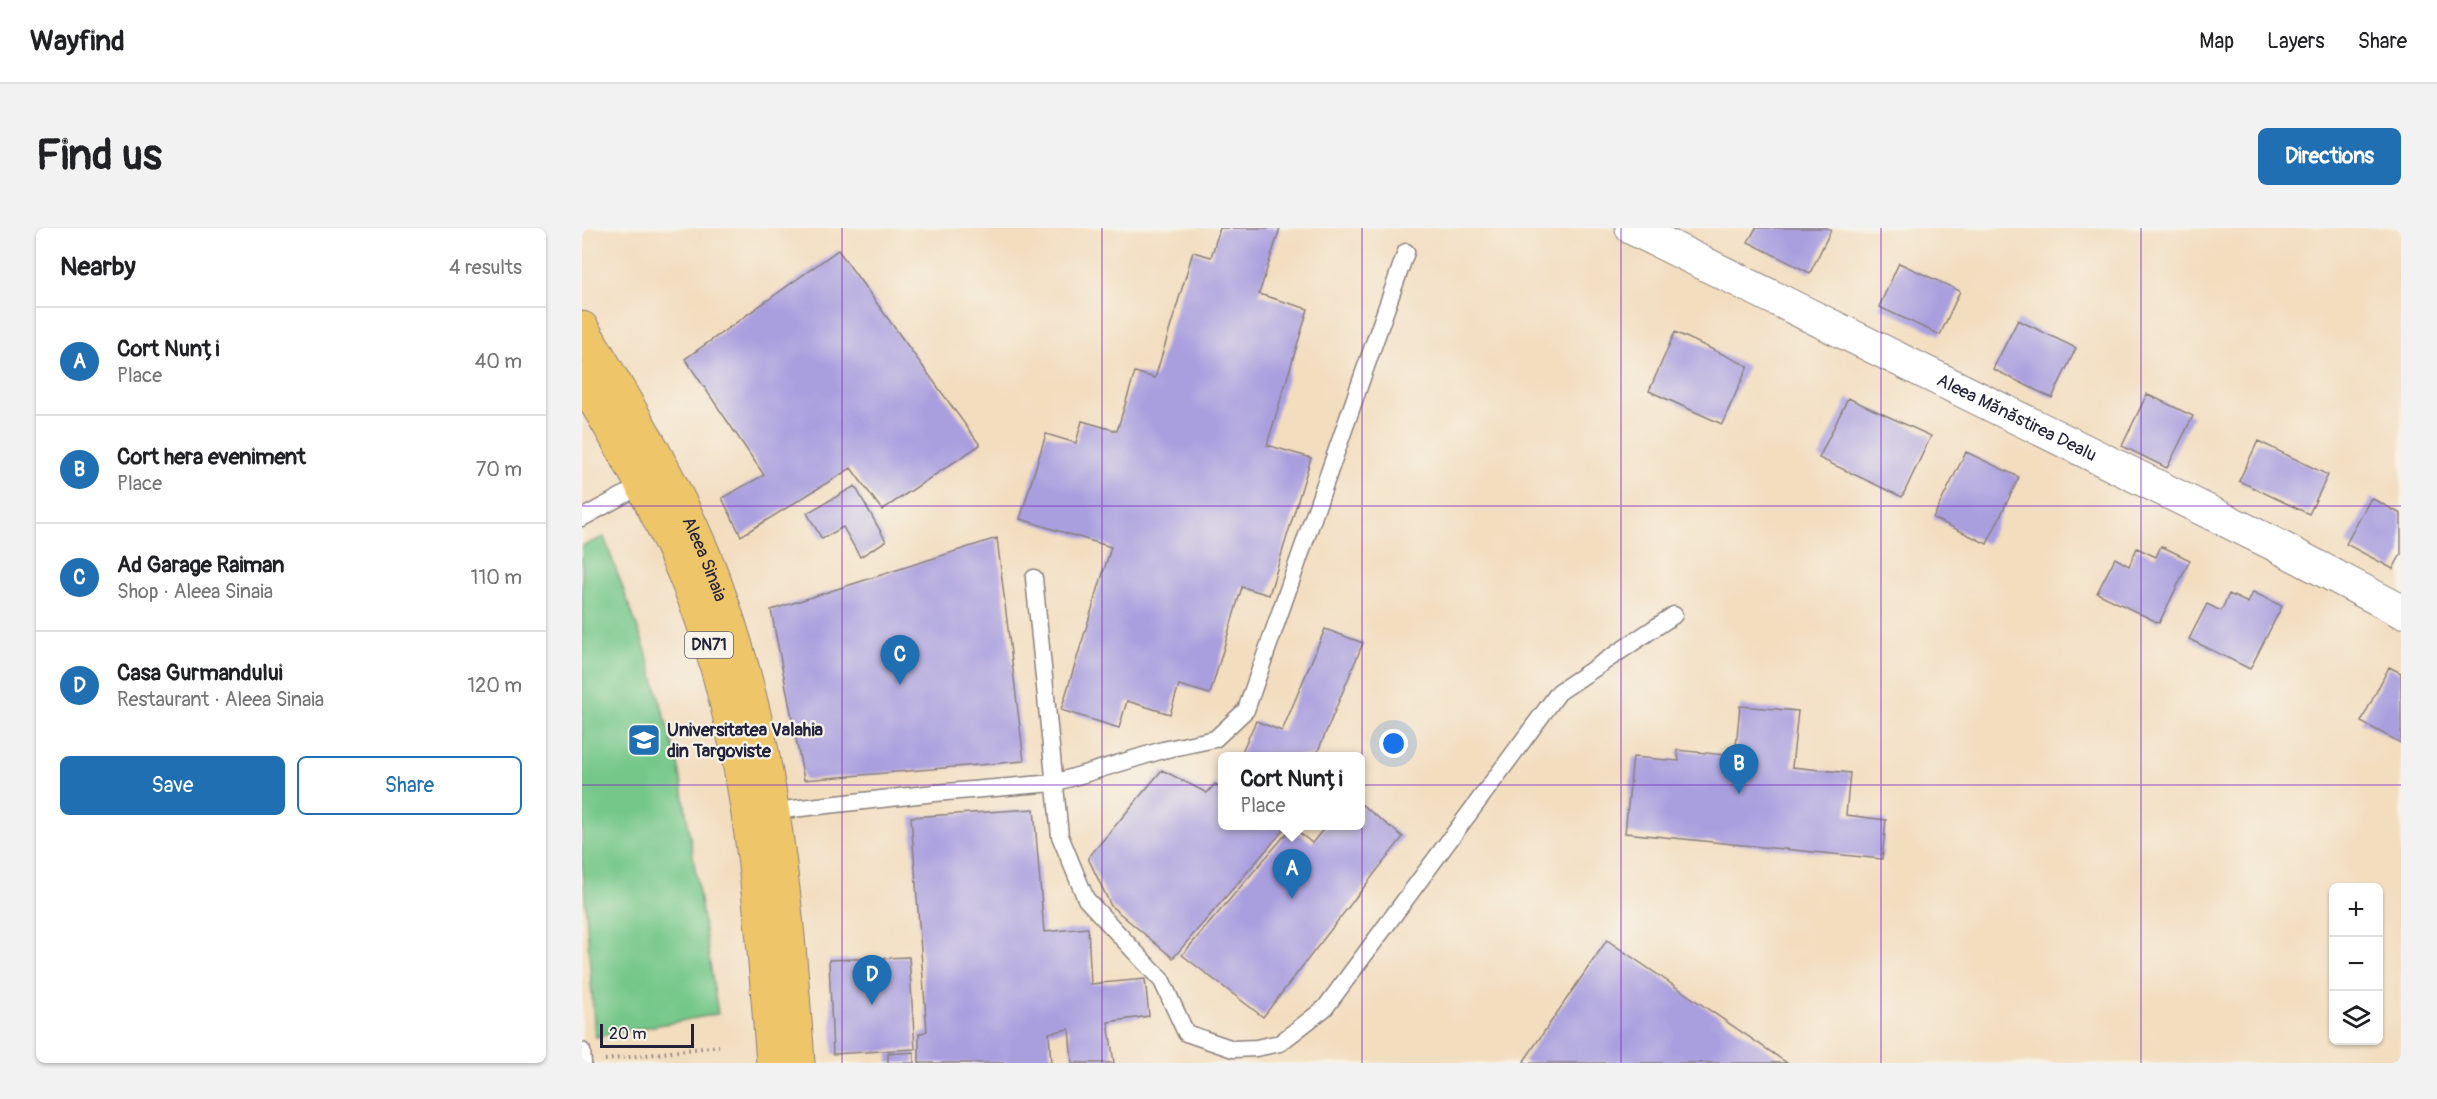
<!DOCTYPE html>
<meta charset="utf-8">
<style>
:root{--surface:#fff;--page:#f2f2f2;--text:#202124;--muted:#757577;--line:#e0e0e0;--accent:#1f6fb2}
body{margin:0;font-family:Pangolin,sans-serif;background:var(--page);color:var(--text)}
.controls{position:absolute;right:18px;bottom:18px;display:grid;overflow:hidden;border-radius:9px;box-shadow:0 2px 4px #0004}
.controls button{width:54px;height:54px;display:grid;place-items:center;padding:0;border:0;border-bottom:2px solid var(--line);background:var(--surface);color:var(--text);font:30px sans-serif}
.scale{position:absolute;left:18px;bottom:15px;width:94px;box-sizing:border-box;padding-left:6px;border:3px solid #22223b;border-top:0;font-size:16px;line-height:21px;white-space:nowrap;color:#22223b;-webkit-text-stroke:4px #f7f3e8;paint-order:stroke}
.you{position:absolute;left:812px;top:516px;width:21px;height:21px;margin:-15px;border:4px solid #fff;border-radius:50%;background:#1a73e8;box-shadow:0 0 0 9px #1a73e833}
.badge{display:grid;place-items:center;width:39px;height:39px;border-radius:50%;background:var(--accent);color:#fff;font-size:20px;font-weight:700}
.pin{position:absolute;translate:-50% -50px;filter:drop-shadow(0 2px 3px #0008)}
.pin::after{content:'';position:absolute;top:32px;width:21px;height:18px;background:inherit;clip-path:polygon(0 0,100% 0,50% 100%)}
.popup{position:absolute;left:636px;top:524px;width:147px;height:78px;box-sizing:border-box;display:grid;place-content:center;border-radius:9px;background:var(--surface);filter:drop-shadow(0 2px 4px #0005);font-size:20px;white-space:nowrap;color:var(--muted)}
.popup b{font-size:22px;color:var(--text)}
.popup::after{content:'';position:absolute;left:50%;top:100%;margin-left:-12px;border:12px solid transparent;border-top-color:var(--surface)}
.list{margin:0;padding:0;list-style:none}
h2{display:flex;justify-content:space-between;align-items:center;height:78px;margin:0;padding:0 24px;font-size:26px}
h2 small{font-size:20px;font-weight:400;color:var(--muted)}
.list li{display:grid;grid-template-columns:39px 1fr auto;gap:18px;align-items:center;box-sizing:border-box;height:108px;padding:0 24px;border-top:2px solid var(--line)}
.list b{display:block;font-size:22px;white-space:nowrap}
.list p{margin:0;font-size:20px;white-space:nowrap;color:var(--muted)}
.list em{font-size:20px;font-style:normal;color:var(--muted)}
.actions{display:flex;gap:12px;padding:18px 24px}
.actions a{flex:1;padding:14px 0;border:2px solid var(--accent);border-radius:9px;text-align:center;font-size:21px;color:var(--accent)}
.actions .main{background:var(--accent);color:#fff}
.icon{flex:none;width:33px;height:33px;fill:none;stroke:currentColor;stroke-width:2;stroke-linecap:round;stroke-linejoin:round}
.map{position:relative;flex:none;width:1819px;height:835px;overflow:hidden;border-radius:9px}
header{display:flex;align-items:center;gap:36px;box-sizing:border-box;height:84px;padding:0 30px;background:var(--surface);border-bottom:2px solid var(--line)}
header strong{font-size:28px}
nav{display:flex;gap:33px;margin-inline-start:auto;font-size:21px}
.intro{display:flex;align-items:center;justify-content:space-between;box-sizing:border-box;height:144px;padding:0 36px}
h1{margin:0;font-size:42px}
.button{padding:15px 27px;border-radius:9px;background:var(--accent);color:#fff;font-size:21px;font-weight:700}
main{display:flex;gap:36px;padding:0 36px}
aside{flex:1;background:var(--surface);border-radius:9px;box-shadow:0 2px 4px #0004}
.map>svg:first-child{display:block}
.green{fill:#75c789;stroke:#4c7462;stroke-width:1.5}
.building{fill:#a99fdf}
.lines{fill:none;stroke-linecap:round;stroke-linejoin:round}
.lane-casing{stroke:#8a807d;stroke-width:19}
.street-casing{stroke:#8a807d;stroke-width:35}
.primary-casing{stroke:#8a807d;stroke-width:35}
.path{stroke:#8a807d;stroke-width:4;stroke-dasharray:1.5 4.5;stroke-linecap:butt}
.lane{stroke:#fff;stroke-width:16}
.street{stroke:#fff;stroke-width:33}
.primary{stroke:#eec569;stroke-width:33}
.grid{fill:none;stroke:#7b2cbf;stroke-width:1.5;stroke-opacity:0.55}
.labels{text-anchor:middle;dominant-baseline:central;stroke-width:4.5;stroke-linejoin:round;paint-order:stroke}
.shield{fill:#f7f3e8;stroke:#62616f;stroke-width:1.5}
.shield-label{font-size:16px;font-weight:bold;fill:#22223b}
.street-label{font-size:18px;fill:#22223b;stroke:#f7f3e8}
.poi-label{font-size:18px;font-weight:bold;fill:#22223b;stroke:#f7f3e8;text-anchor:start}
</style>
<header>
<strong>Wayfind</strong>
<nav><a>Map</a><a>Layers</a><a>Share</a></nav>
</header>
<div class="intro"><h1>Find us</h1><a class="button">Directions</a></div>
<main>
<aside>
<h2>Nearby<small>4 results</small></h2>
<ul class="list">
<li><span class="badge">A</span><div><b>Cort Nunți</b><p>Place</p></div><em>40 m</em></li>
<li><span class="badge">B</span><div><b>Cort hera eveniment</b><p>Place</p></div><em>70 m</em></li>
<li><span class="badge">C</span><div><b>Ad Garage Raiman</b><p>Shop · Aleea Sinaia</p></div><em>110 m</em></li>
<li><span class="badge">D</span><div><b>Casa Gurmandului</b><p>Restaurant · Aleea Sinaia</p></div><em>120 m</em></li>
</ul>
<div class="actions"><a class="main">Save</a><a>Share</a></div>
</aside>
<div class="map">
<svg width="1819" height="835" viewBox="0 0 1819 835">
<rect width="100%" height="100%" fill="#f7f3e8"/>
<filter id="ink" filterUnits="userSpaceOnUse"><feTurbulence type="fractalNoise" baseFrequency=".0167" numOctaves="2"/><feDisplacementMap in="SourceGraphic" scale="12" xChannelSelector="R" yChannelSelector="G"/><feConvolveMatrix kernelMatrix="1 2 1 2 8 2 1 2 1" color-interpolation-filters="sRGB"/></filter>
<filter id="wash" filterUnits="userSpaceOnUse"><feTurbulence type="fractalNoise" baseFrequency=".008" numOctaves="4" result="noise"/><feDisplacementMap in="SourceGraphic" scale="24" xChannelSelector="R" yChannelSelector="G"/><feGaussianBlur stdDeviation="1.35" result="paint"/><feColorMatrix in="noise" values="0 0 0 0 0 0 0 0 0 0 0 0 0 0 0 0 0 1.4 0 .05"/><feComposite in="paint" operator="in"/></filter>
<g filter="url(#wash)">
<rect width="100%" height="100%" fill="#f3ddbf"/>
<!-- green -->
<path class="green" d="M22,309L64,423L97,539L136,786L13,809L0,629V318Z"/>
<g id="blocks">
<!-- building -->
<path class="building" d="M638,0H698L677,66L726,81L685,217L729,230L687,367L660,359L628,466L597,457L588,486L545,473L537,500L479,482L529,319L438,291L464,206L494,215L500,193L535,203L553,144L573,150L611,24L629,29Z
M1174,0H1245L1249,2L1228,45L1166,14Z
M256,22L398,217L300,282L269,240L159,308L140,270L182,247L103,131Z
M1317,35L1378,63L1358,107L1297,79Z
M1436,92L1494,120L1470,170L1411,141Z
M1093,104L1166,138L1140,196L1067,163Z
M1565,166L1611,188L1585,240L1540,218Z
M1266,170L1349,208L1320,269L1237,230Z
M1676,213L1746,247L1727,286L1657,253Z
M1384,224L1437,249L1405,316L1351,290Z
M273,258L304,313L278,329L261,299L240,311L225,285Z
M1789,270L1819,286V326L1811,341L1764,316Z
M415,310L442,533L222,552L189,382Z
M1579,318L1608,332L1577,395L1515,365L1533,330L1547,338L1555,320L1574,329Z
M1671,364L1700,378L1668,441L1607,411L1625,376L1639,383L1647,366L1666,375Z
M743,401L781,415L734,528H658L674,493L700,503Z
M1807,439L1819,445V515L1779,494Z
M1158,478L1216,483L1210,539L1268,545L1264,587L1304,592L1300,631L1043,605L1051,529L1097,533L1095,522L1153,528Z
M580,542L625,565L633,556L641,560V598H705L591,730L529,678L506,630Z
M779,576L821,609L681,789L600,727L710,599L730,615L744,598H779Z
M452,581L462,704L506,700L509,756L563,751L567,788L526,794L532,835H490L487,801L467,805L469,835H337V806L345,803L329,589Z
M1025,712L1205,835H945L942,833Z
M327,729L333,821L251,826L247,732Z
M332,824V835H306V826Z"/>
</g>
</g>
<g filter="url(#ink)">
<use href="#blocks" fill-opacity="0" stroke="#8a807d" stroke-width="1.5"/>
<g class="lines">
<!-- lane casing -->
<g class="lane-casing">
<path id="lane" d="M0,290L60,257
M452,350L478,608L504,671L580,753L604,805L651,821L674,820L698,815L743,780L977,464L1092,387
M192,583L353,565L472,555L581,522L633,511L664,482L824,24
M0,823L1,835"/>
</g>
<!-- street casing -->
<g class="street-casing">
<g id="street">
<path id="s1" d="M1050,0L1690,315L1819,383"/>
</g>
</g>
<!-- primary casing -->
<g class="primary-casing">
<g id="primary">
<path id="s2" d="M0,100C42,171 86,243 119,320C188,482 204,660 216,835"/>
<path d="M0,151C42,221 82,293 112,370C168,517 179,679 191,835"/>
</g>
</g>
<!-- path -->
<path class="path" d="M23,832L137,818"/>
<!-- lane -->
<use href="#lane" class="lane"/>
<!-- street -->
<use href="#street" class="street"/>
<!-- primary -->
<use href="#primary" class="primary"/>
</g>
</g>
<!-- grid -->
<path class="grid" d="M260,0V835M520,0V835M780,0V835M1039,0V835M1299,0V835M1559,0V835M0,278H1819M0,557H1819"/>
<!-- icons -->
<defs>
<g id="university-square" transform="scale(1.725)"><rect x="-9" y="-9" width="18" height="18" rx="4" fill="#1f6fb2" stroke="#f7f3e8"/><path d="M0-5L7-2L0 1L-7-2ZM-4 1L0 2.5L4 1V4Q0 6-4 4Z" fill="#fff"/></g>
</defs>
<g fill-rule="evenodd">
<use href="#university-square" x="62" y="512"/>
</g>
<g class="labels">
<!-- shield labels -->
<rect class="shield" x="103" y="404" width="48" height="26" rx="4.5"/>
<g class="shield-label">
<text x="127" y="417">DN71</text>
</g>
<!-- street labels -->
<g class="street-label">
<text stroke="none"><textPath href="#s1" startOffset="429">Aleea Mănăstirea Dealu</textPath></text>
<text stroke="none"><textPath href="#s2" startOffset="262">Aleea Sinaia</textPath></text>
</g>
<!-- poi labels -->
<g class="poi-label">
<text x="85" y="502">Universitatea Valahia<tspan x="85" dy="21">din Targoviste</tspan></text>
</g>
</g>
</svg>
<div class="controls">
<button>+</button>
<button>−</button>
<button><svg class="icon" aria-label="layers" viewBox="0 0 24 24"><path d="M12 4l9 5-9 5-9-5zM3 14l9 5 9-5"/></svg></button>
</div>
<div class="scale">20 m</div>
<div class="you"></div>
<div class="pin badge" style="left:710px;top:671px">A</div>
<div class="popup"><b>Cort Nunți</b>Place</div>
<div class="pin badge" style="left:1157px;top:566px">B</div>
<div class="pin badge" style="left:318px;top:457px">C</div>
<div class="pin badge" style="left:290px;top:777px">D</div>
</div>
</main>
